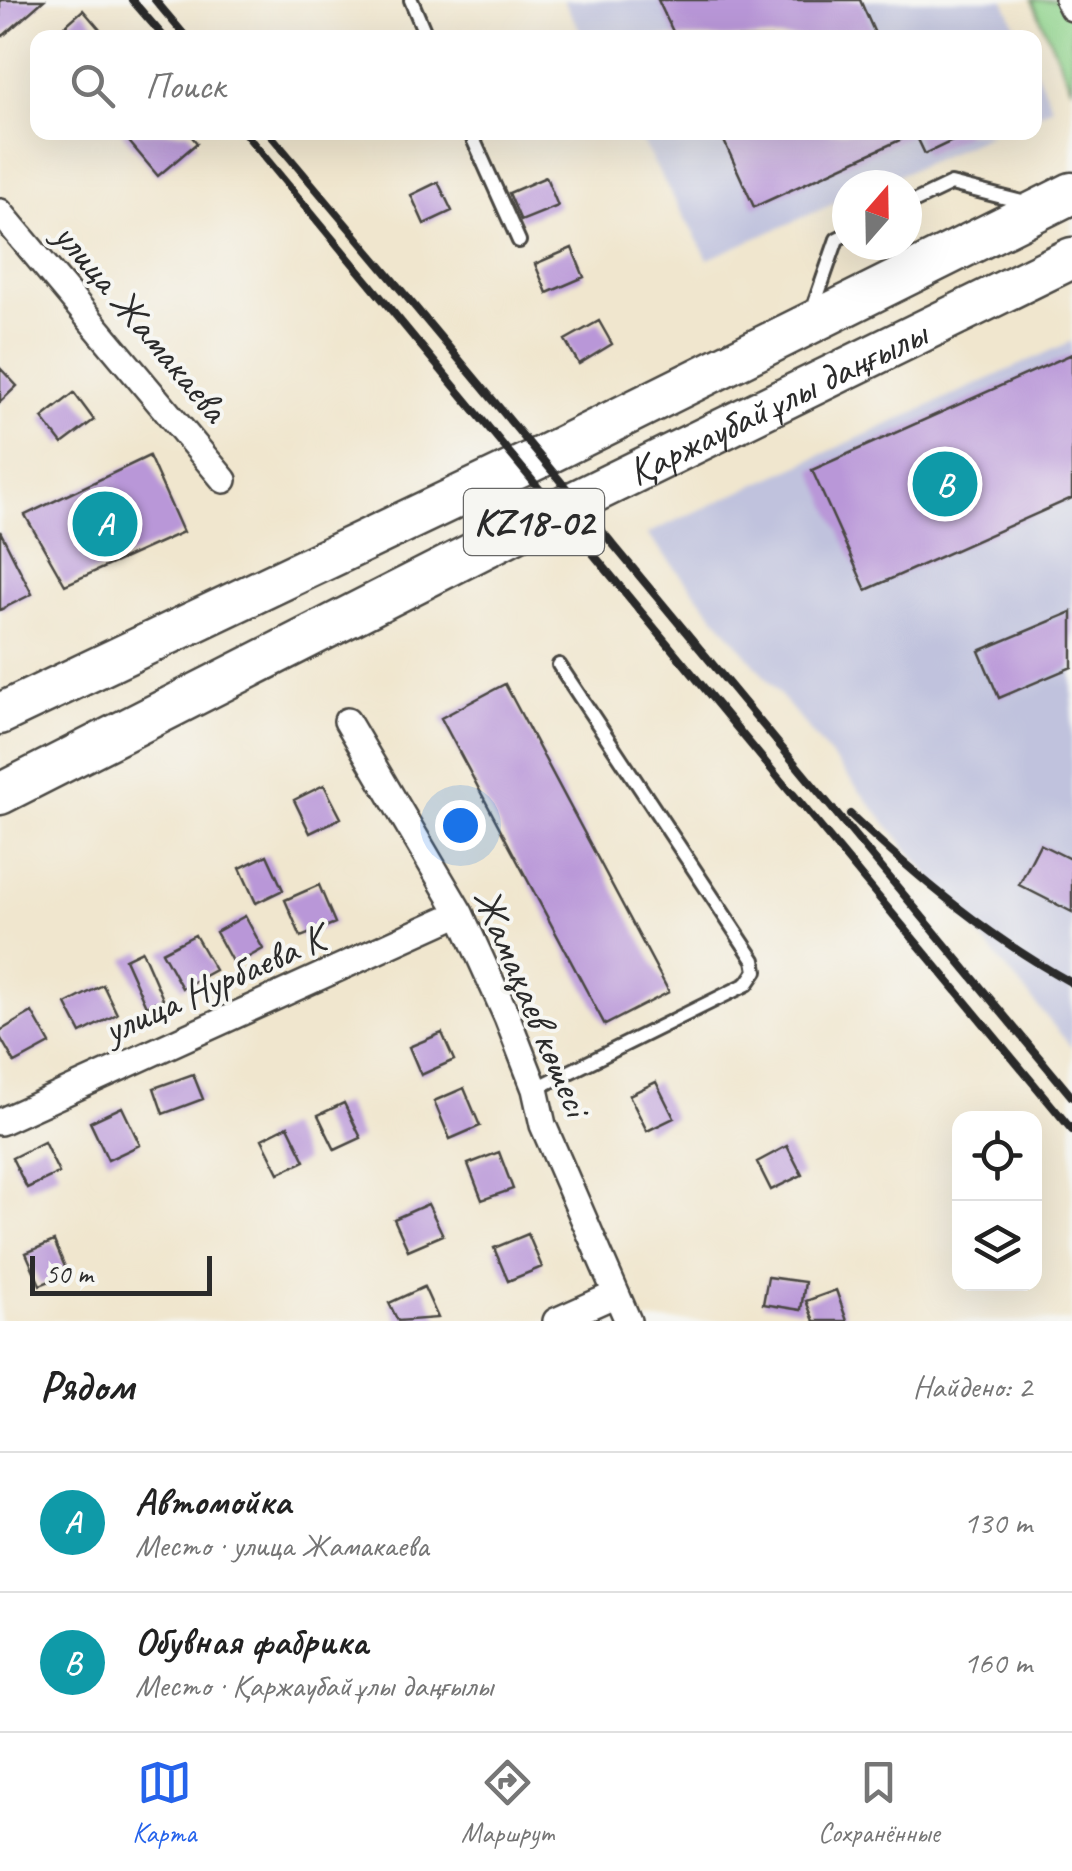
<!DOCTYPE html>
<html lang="ru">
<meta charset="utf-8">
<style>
:root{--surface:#fff;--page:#f2f2f2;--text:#222;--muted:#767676;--line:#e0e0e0;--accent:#2563eb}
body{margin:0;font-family:Caveat,sans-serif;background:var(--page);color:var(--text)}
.controls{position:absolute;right:30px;bottom:30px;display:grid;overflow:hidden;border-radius:20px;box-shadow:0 10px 40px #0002}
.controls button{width:90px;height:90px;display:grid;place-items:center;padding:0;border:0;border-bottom:2px solid var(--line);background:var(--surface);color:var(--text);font:50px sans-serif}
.compass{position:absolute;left:832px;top:170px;width:90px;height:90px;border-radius:50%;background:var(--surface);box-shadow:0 10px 40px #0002;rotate:20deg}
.scale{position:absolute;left:30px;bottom:25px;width:182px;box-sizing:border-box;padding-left:10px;border:5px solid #2b2b2b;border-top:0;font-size:28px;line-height:35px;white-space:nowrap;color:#2b2b2b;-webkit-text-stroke:8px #f6f6f2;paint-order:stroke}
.you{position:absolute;left:460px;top:825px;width:35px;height:35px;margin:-25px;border:8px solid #fff;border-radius:50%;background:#1a73e8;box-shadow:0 0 0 15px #1a73e833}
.badge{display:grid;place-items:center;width:65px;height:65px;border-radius:50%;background:var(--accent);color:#fff;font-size:32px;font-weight:700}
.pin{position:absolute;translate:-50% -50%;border:5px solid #fff;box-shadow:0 2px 10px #0006}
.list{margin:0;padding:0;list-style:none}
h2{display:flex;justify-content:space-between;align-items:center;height:130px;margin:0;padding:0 40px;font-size:42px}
h2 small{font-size:32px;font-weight:400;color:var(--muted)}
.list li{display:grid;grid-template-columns:65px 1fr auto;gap:30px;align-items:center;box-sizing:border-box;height:140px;padding:0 40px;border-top:2px solid var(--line)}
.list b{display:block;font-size:38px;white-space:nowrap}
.list p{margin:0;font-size:32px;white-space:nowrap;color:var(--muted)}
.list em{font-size:32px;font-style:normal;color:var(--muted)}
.icon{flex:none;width:55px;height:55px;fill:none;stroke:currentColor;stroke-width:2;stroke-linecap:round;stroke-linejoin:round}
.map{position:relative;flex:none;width:1072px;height:1321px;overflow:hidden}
.search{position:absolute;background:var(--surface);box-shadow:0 10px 40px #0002;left:30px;right:30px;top:30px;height:110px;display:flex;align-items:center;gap:25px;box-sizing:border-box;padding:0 35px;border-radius:20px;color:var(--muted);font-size:38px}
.sheet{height:410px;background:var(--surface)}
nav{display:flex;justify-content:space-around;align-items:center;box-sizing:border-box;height:140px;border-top:2px solid var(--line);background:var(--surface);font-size:28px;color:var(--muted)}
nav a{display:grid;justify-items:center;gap:5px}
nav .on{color:var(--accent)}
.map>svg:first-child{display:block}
.industrial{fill:#c0c2dd}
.green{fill:#8fd38b;stroke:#5d7f5b;stroke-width:2.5}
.building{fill:#b997d8}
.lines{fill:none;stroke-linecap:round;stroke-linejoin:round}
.service-casing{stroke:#494743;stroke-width:18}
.minor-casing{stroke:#494743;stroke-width:30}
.trunk-casing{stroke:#494743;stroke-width:45}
.service{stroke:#fff;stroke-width:12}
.minor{stroke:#fff;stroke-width:25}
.trunk{stroke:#fff;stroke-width:40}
.rail{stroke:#2b2b2b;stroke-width:8}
.labels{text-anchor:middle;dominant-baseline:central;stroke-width:8;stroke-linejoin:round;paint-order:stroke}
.shield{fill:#f6f6f2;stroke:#686867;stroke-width:2.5}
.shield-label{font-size:38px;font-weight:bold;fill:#2b2b2b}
.street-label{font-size:40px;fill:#2b2b2b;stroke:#f6f6f2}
</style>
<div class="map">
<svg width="1072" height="1321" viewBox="0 0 1072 1321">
<rect width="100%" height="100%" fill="#f6f6f2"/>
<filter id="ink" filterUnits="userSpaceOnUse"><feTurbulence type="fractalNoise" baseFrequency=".01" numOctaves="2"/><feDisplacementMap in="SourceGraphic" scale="20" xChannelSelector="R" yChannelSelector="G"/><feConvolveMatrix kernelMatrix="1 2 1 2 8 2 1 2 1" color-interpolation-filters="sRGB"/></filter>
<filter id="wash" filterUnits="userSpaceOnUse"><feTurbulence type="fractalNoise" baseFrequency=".0048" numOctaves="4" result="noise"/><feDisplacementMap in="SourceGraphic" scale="40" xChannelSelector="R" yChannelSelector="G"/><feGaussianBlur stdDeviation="2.25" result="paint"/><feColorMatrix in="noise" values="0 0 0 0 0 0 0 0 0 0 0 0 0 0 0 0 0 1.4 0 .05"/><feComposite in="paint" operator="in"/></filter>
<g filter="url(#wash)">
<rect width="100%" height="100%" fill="#f0e6ce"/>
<!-- industrial -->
<path class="industrial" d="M563,0H1004L1021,37H584Z
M1035,68L1052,107L1035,115H1034Z
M637,133H994L876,185H847V198L708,259Z
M1072,341V1048L647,534Z"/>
<!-- green -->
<path class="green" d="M1032,0H1072V89Z"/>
<g id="blocks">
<!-- building -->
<path class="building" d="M0,0H44L3,36L0,33Z
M658,0H860L877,38H676Z
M83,10L107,38H51Z
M121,132H188L197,143L158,176Z
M720,132H971L925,154L915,133L754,207Z
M546,177L558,206L521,221L509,193Z
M438,182L452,211L424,224L411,195Z
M572,248L584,277L547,293L535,264Z
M599,321L612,344L579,364L565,340Z
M1072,354V498L866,590L812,470Z
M0,368L17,386L0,402Z
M74,393L94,420L62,444L42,418Z
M149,456L183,532L65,585L25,515Z
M0,531L32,594L0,610Z
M1072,612V667L999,698L979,651Z
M505,684L669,992L605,1025L441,718Z
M324,785L341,818L310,833L294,800Z
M1040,844L1072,860V912L1019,885Z
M267,855L283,890L256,903L240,868Z
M319,885L335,923L301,937L285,900Z
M245,916L263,949L234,965L216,932Z
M195,935L215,970L182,988L162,952Z
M142,951L163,999L146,1006L125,959Z
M103,985L117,1014L81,1033L66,1004Z
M32,1012L50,1044L15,1063L0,1037V1031Z
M442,1033L454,1060L421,1075L409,1047Z
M193,1074L203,1099L163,1114L154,1088Z
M656,1082L674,1118L647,1131L629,1095Z
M464,1088L480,1126L450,1139L434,1101Z
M344,1103L361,1138L335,1150L318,1115Z
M122,1107L140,1145L108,1160L90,1122Z
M288,1126L305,1161L279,1173L262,1139Z
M44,1142L59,1173L27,1188L12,1158Z
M787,1146L802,1175L771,1190L757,1162Z
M499,1152L513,1189L482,1200L468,1164Z
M428,1204L443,1235L408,1250L394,1219Z
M528,1234L542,1267L508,1281L494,1248Z
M54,1241L68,1274L40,1285L26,1253Z
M768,1277L805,1282L801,1310L763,1304Z
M424,1287L438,1318L398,1321L389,1303Z
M836,1290L847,1321H814L806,1301Z"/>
</g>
</g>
<g filter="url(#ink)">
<use href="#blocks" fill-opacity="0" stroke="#494743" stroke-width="2.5"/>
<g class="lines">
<!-- service casing -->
<g class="service-casing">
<path id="service" d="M411,0L427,38
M470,132L519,241
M907,205L951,184L1026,203
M812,311L837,239L847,234
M535,1089L747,984L756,971L754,960L559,665"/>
</g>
<!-- minor casing -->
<g class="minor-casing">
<path id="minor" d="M1068,0L1072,8
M0,212L224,480
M347,721L460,913L507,1017L535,1089L543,1125L628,1321
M0,1122L460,913
M556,1321L616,1294"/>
</g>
<!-- trunk casing -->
<g class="trunk-casing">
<g id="trunk">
<path d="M0,714L543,456L1072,193"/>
<path id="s1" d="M0,794L578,500L1072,258"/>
</g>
</g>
<!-- service -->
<use href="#service" class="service"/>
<!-- minor -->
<use href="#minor" class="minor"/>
<!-- trunk -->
<use href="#trunk" class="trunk"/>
<!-- rail -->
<path class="rail" d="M132,0L165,38
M155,0L187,38
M244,132L800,804
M268,132C539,452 804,776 1072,1097
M793,794L1072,1130
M850,814C918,878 990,938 1072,983"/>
</g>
</g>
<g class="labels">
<!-- shield labels -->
<rect class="shield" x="464" y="489" width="140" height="66" rx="8"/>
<g class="shield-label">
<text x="534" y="522">KZ18-02</text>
</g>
<!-- street labels -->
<g class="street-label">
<text transform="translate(141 322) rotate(50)">улица Жамакаева</text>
<text stroke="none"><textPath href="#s1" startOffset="870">Қаржаубайұлы даңғылы</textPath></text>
<text transform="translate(214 984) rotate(-24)">улица Нурбаева К</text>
<text transform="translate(532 1002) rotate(67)">Жамақаев көшесі</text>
</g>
</g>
</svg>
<div class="controls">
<button><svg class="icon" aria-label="locate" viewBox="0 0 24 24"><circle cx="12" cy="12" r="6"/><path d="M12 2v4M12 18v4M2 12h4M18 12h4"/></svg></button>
<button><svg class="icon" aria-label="layers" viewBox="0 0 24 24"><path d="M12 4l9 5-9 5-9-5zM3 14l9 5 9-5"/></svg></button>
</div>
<svg class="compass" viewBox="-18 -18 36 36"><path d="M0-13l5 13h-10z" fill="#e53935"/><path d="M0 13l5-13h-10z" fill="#767676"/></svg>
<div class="scale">50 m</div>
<div class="you"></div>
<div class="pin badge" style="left:105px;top:524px;background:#0f9aa8">A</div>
<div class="pin badge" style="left:945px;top:484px;background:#0f9aa8">B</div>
<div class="search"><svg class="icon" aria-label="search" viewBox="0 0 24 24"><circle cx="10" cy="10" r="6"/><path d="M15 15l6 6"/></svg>Поиск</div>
</div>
<section class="sheet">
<h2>Рядом<small>Найдено: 2</small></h2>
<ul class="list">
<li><span class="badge" style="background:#0f9aa8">A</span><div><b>Автомойка</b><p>Место · улица Жамакаева</p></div><em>130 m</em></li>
<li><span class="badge" style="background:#0f9aa8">B</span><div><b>Обувная фабрика</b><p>Место · Қаржаубайұлы даңғылы</p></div><em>160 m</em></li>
</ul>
</section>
<nav>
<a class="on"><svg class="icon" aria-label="map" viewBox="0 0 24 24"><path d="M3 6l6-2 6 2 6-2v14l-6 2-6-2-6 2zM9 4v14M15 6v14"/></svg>Карта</a>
<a><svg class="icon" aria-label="directions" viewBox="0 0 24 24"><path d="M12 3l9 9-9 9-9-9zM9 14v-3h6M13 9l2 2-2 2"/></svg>Маршрут</a>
<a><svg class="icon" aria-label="saved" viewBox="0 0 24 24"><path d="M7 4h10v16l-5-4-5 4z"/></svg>Сохранённые</a>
</nav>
